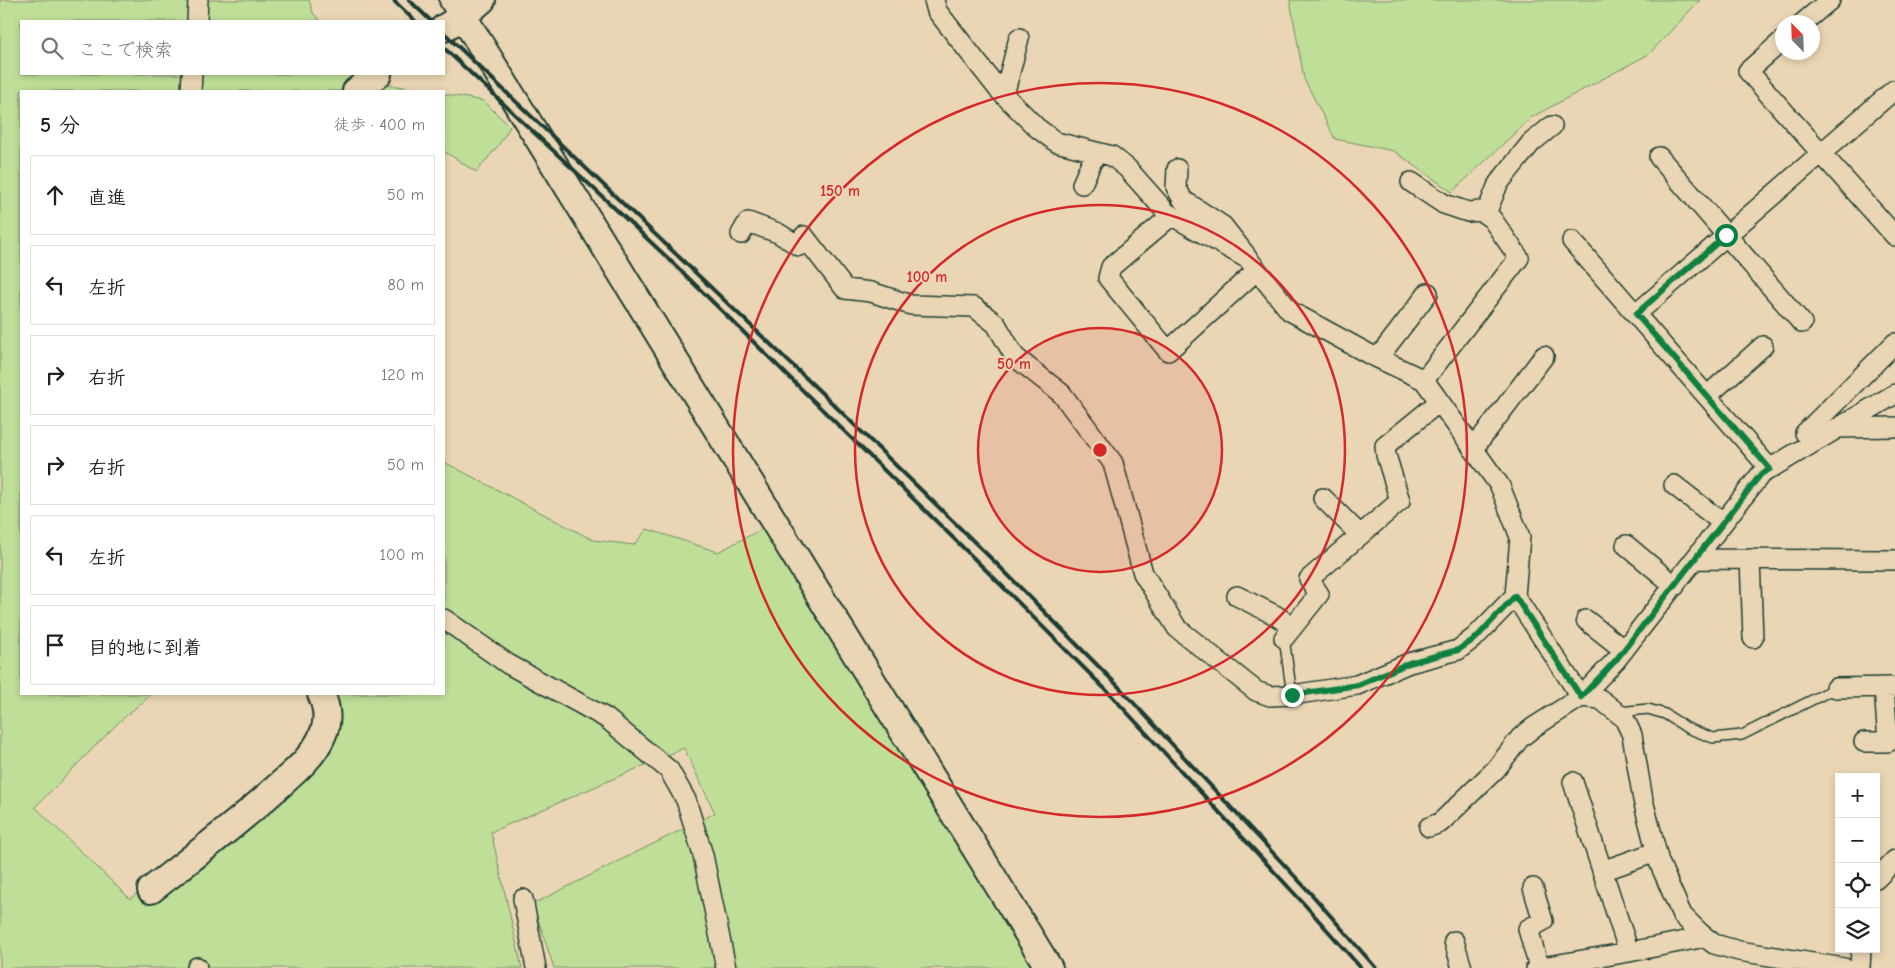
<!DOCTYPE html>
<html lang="ja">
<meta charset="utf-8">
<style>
:root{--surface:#fff;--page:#f2f2f2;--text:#202124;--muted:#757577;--line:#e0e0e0}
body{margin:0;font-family:"Comic Neue","Klee One",sans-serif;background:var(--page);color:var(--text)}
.controls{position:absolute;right:15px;bottom:15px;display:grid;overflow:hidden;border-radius:0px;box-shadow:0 2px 8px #0003}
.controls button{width:45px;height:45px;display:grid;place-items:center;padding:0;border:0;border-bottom:1px solid var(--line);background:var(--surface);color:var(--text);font:25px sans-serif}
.compass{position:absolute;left:1775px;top:15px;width:45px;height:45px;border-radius:50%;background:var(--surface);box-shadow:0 2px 8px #0003;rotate:337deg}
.stop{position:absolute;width:15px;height:15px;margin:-11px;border:4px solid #0b8043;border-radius:50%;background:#fff}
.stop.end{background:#0b8043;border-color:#fff;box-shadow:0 1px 5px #0008}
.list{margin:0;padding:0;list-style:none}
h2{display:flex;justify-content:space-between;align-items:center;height:65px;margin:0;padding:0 20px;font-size:21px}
h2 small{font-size:16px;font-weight:400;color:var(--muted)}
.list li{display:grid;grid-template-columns:32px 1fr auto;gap:15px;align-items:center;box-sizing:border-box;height:80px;margin:0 10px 10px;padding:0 10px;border:1px solid var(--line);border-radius:0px}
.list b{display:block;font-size:19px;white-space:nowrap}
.list em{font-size:16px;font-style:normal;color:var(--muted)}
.icon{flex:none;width:28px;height:28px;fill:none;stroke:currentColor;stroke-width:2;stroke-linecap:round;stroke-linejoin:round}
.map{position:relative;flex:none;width:1895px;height:968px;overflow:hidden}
.search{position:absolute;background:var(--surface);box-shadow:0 2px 8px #0003;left:20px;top:20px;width:425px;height:55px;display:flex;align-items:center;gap:12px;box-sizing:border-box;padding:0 18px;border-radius:0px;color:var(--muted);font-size:19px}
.panel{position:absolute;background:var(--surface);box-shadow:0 2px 8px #0003;left:20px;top:90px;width:425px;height:605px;border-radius:0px}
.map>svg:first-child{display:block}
.green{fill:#bfdf98;stroke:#6f8e66}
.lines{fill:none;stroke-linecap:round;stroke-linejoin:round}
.lane-casing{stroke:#1f3d34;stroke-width:12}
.street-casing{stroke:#1f3d34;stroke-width:22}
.secondary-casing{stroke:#1f3d34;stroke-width:30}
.lane{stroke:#ead6b4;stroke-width:9}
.street{stroke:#ead6b4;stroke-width:19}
.secondary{stroke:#ead6b4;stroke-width:26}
.rail{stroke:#1f3d34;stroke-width:4}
.route{stroke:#0b8043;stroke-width:6}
.ring{fill:none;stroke:#d62828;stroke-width:2.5}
.centre{fill:#d62828;stroke:#ead6b4;stroke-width:2.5}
.ring-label{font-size:15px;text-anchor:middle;font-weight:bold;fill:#d62828;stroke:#ead6b4;stroke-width:4;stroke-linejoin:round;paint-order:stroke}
</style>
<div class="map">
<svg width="1895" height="968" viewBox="0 0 1895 968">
<rect width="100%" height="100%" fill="#ead6b4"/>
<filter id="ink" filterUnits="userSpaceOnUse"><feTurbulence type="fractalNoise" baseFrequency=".02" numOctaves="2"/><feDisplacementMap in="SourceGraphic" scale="10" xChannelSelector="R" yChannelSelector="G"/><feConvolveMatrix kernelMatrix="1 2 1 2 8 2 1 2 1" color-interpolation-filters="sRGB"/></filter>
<g filter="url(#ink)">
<!-- green -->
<path class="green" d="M0,0H309L313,13L320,21H21V74H370L379,83L429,91H21V694H152L121,720L35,807L130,899L304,758L325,694H444V460L446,463L593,540L634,545L647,529L718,552L762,529L1033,968H739L738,965L727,968H554L533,904L715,813L684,748L491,832L522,968H0Z
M1290,0H1700L1649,54L1532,117L1452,192L1394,151L1335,139L1304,79Z
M444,94L484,101L510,127L498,146L476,172L447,153H444Z"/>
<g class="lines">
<!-- lane casing -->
<g class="lane-casing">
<path id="lane" d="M1284,638L1292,695
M1619,712L1648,709L1665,714L1687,728L1713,738L1742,735L1836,688"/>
</g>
<!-- street casing -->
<g class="street-casing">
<path id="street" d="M934,0L937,11L998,89L1036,127L1056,142L1112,156L1127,168L1167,213L1248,259L1290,311L1369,354L1424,380L1500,486L1520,537L1515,596L1581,697L1600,699L1624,718L1632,735L1643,800L1659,862L1682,915L1700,933L1714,944L1739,951L1844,968
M197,21L198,0
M1804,22L1830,0
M1782,41L1748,71L1895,236
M191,91L192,74
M1004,95L1019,38
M1659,157L1802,323
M1177,169L1176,187L1183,200L1223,226L1245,254
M1411,182L1444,204L1468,212L1481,211L1492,219L1519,258L1424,380
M1082,184L1096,152
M1486,214L1498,184L1531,143L1552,126
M1171,216L1111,267L1108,278L1168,351L1257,270
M741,234L748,222L778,233L799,246L804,236L845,289L871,292L911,305L974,307L996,324L1015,357L1062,394L1113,463L1143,573L1177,628L1256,691L1270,696L1292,695L1357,685L1409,663L1458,650L1475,637L1515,596
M1572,241L1770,469
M1636,314L1894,90
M1378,358L1428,293
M1707,396L1763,346
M1837,428L1895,427
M1805,433L1895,343
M1473,449L1544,356
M1674,485L1723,523
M1323,498L1360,535
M1626,545L1675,586
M1696,559L1895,560
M1750,559L1753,638
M1237,596L1275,615L1293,627
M444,619L508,664L606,718L669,770L686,800L703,855L726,968
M1586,620L1624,650
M1284,638L1319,594L1309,579L1400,501L1386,455L1385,446L1439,402
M1836,688L1895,687
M1864,742H1888L1884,687
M1573,782L1629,952
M1429,827L1440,823L1496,769L1520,738L1534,727L1581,697L1616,660L1761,474L1895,394
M1602,871L1656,852
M1876,879L1895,860
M1533,888L1543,921L1528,929L1539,967
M523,899L536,968
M1454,941L1462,968
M197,968V967
M1536,968L1629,952L1705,937
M1860,968L1861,949"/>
</g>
<!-- secondary casing -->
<g class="secondary-casing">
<path id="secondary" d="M453,0L1049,968
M444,28L463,16L482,0
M356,91L378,74
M151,890C192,858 234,826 273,791C291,775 314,757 323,734C329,720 327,707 321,694"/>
</g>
<!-- lane -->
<use href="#lane" class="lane"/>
<!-- street -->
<use href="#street" class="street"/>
<!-- secondary -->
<use href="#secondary" class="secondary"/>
<!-- rail -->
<path class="rail" d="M393,0L415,21
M409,0L431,21
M444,33L828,399L1003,570L1118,686L1315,898L1376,968
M444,48L672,262L994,578L1110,694L1305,905L1361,968"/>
</g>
</g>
<g class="lines" filter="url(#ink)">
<!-- route -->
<path class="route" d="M1292,695L1358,685L1409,663L1458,650L1476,638L1515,596L1581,697L1616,660L1761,474L1770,469L1636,314L1726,235"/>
</g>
<!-- distance rings -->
<circle cx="1100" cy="450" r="122" fill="#d62828" fill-opacity=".12"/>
<g class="ring">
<circle cx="1100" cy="450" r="122"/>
<circle cx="1100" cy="450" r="245"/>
<circle cx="1100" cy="450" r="367"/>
</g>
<circle cx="1100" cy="450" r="8" class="centre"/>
<g class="ring-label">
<text x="840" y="196">150 m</text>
<text x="927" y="282">100 m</text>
<text x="1014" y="369">50 m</text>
</g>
</svg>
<div class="controls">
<button>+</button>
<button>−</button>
<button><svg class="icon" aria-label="locate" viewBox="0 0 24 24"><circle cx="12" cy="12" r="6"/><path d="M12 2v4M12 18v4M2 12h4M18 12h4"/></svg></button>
<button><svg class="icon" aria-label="layers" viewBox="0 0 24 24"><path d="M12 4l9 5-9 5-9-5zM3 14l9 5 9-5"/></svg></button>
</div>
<svg class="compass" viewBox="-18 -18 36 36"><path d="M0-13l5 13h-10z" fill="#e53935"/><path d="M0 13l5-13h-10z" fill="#757577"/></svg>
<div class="stop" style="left:1726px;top:235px"></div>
<div class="stop end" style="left:1292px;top:695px"></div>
<div class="search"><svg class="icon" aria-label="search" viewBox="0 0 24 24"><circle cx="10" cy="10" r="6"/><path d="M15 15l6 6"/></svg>ここで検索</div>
<section class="panel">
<h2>5 分<small>徒歩 · 400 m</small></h2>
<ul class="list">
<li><svg class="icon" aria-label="ahead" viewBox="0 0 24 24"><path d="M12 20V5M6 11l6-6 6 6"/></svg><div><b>直進</b></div><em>50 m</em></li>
<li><svg class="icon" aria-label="left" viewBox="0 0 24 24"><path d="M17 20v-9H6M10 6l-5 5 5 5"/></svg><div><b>左折</b></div><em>80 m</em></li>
<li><svg class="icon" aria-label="right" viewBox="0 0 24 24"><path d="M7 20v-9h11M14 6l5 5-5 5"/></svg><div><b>右折</b></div><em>120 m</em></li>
<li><svg class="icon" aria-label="right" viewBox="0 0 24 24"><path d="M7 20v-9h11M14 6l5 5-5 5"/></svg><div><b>右折</b></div><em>50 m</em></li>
<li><svg class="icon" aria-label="left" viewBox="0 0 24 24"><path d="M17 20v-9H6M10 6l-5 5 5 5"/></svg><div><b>左折</b></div><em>100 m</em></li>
<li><svg class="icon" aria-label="arrive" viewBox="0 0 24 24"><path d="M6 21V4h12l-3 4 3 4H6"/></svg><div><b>目的地に到着</b></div></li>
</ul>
</section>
</div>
